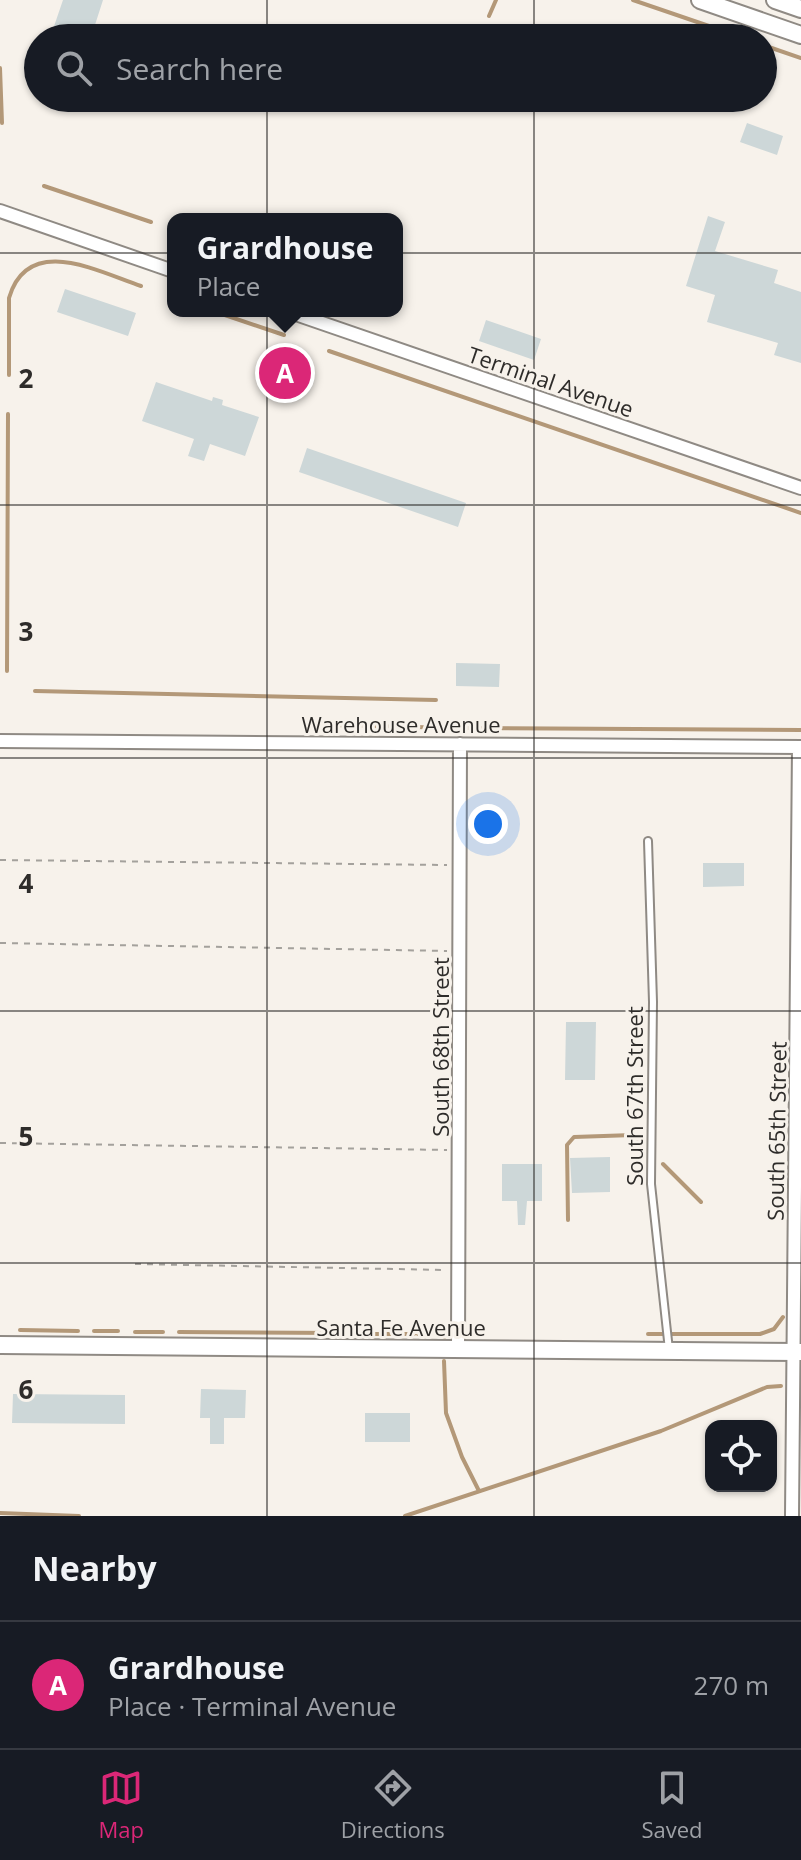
<!DOCTYPE html>
<meta charset="utf-8">
<style>
:root{--surface:#171b24;--page:#242831;--text:#f1f3f6;--muted:#9ea1a6;--line:#363941;--accent:#db2777}
body{margin:0;font-family:"Open Sans",sans-serif;background:var(--page);color:var(--text)}
.controls{position:absolute;right:24px;bottom:24px;display:grid;overflow:hidden;border-radius:16px;box-shadow:0 2px 6px #0004}
.controls button{width:72px;height:72px;display:grid;place-items:center;padding:0;border:0;border-bottom:2px solid var(--line);background:var(--surface);color:var(--text);font:40px sans-serif}
.you{position:absolute;left:488px;top:824px;width:28px;height:28px;margin:-20px;border:6px solid #fff;border-radius:50%;background:#1a73e8;box-shadow:0 0 0 12px #1a73e833}
.badge{display:grid;place-items:center;width:52px;height:52px;border-radius:50%;background:var(--accent);color:#fff;font-size:26px;font-weight:700}
.pin{position:absolute;translate:-50% -50%;border:4px solid #fff;box-shadow:0 2px 8px #0006}
.popup{position:absolute;left:167px;top:213px;width:236px;height:104px;box-sizing:border-box;display:grid;place-content:center;border-radius:16px;background:var(--surface);filter:drop-shadow(0 2px 6px #0005);font-size:26px;white-space:nowrap;color:var(--muted)}
.popup b{font-size:30px;color:var(--text)}
.popup::after{content:'';position:absolute;left:50%;top:100%;margin-left:-16px;border:16px solid transparent;border-top-color:var(--surface)}
.list{margin:0;padding:0;list-style:none}
h2{display:flex;justify-content:space-between;align-items:center;height:104px;margin:0;padding:0 32px;font-size:34px}
h2 small{font-size:26px;font-weight:400;color:var(--muted)}
.list li{display:grid;grid-template-columns:52px 1fr auto;gap:24px;align-items:center;box-sizing:border-box;height:128px;padding:0 32px;border-top:2px solid var(--line)}
.list b{display:block;font-size:30px;white-space:nowrap}
.list p{margin:0;font-size:26px;white-space:nowrap;color:var(--muted)}
.list em{font-size:26px;font-style:normal;color:var(--muted)}
.icon{flex:none;width:44px;height:44px;fill:none;stroke:currentColor;stroke-width:2;stroke-linecap:round;stroke-linejoin:round}
.map{position:relative;flex:none;width:801px;height:1516px;overflow:hidden}
.search{position:absolute;background:var(--surface);box-shadow:0 2px 6px #0004;left:24px;right:24px;top:24px;height:88px;display:flex;align-items:center;gap:20px;box-sizing:border-box;padding:0 28px;border-radius:44px;color:var(--muted);font-size:30px}
.sheet{height:232px;background:var(--surface)}
nav{display:flex;justify-content:space-around;align-items:center;box-sizing:border-box;height:112px;border-top:2px solid var(--line);background:var(--surface);font-size:22px;color:var(--muted)}
nav a{display:grid;justify-items:center;gap:4px}
nav .on{color:var(--accent)}
.map>svg:first-child{display:block}
.lines{fill:none;stroke-linecap:round;stroke-linejoin:round}
.stream{stroke:#b39878;stroke-width:4}
.building{fill:#cdd7d8}
.service-casing{stroke:#8f8a84;stroke-width:10}
.minor-casing{stroke:#8f8a84;stroke-width:16}
.tertiary-casing{stroke:#8f8a84;stroke-width:20}
.path{stroke:#a4a19c;stroke-width:2;stroke-dasharray:6 6;stroke-linecap:butt}
.service{stroke:#fff;stroke-width:6}
.minor{stroke:#fff;stroke-width:12}
.tertiary{stroke:#fff;stroke-width:16}
.grid{fill:none;stroke:#2e2c2a;stroke-width:2;stroke-opacity:0.55}
.labels{text-anchor:middle;dominant-baseline:central;stroke-width:6;stroke-linejoin:round;paint-order:stroke}
.street-label{font-size:22px;fill:#2e2c2a;stroke:#f7f2eb}
.grid-label{font-size:26px;text-anchor:middle;font-weight:bold;fill:#2e2c2a;stroke:#f7f2eb;stroke-width:6;stroke-linejoin:round;paint-order:stroke}
</style>
<div class="map">
<svg width="801" height="1516" viewBox="0 0 801 1516">
<rect width="100%" height="100%" fill="#f7f2eb"/>
<g class="lines">
<!-- stream -->
<path class="stream" d="M633,0L744,38
M489,16L496,0
M763,45L801,58
M0,68L2,123
M44,186L151,222
M213,311L284,335
M329,351L801,513
M9,375V298C28,233 99,272 141,286
M7,671L8,414
M35,691L436,700
M320,725L460,728L801,730
M663,1164L701,1202
M568,1220L567,1145L574,1137L633,1135L640,1141
M20,1330L78,1331
M94,1331H118
M135,1332H163
M179,1332L339,1333
M361,1334H370
M374,1334H414
M418,1334H430
M437,1334H444V1337
M648,1334H760L774,1329L783,1317
M444,1361L446,1413L462,1457L479,1491
M0,1513L79,1516
M405,1516L661,1431L767,1387L781,1386"/>
</g>
<!-- building -->
<path class="building" d="M63,0H103L94,28L117,38H50Z
M747,123L783,136L777,155L740,142Z
M708,216L725,222L715,251L778,270L774,283L801,292V363L774,355L778,343L707,322L715,295L686,286Z
M65,289L136,313L128,336L57,312Z
M486,320L541,339L534,360L479,341Z
M156,382L212,401L213,397L223,400L222,405L259,417L245,456L210,444L204,461L188,456L194,439L142,421Z
M307,448L466,503L458,527L299,472Z
M456,663L500,664L499,687L456,686Z
M703,863H744V886L703,887Z
M566,1022H596L595,1080H565Z
M610,1157V1192L572,1193L570,1158Z
M502,1164H542V1201H527L525,1225H518L517,1201H502Z
M201,1389L246,1390L245,1418H224V1444H210V1418H200Z
M13,1394L125,1395V1424L12,1423Z
M365,1413H410V1442H365Z"/>
<g class="lines">
<!-- service casing -->
<g class="service-casing">
<path id="service" d="M648,841L653,1002L651,1184L669,1350"/>
</g>
<!-- minor casing -->
<g class="minor-casing">
<path id="minor" d="M0,211L173,271
M287,311L801,488
M0,741L801,747
M458,1349L460,744
M792,1516L799,747"/>
</g>
<!-- tertiary casing -->
<g class="tertiary-casing">
<path id="tertiary" d="M700,0L801,35
M775,0L801,9
M0,1345L801,1352"/>
</g>
<!-- path -->
<path class="path" d="M0,860L447,865
M0,943L447,951
M0,1143L447,1150
M135,1264L446,1270"/>
<!-- service -->
<use href="#service" class="service"/>
<!-- minor -->
<use href="#minor" class="minor"/>
<!-- tertiary -->
<use href="#tertiary" class="tertiary"/>
</g>
<!-- grid -->
<path class="grid" d="M267,0V38M534,0V38M267,98V1516M534,98V1516M0,253H801M0,505H801M0,758H801M0,1011H801M0,1263H801"/>
<g class="labels">
<!-- street labels -->
<g class="street-label">
<text transform="translate(551 381) rotate(19)">Terminal Avenue</text>
<text x="401" y="724">Warehouse Avenue</text>
<text transform="translate(440 1047) rotate(-90)">South 68th Street</text>
<text transform="translate(634 1096) rotate(-90)">South 67th Street</text>
<text transform="translate(776 1131) rotate(-89)">South 65th Street</text>
<text x="401" y="1327">Santa Fe Avenue</text>
</g>
</g>
<g class="grid-label">
<text x="26" y="388">2</text>
<text x="26" y="641">3</text>
<text x="26" y="893">4</text>
<text x="26" y="1146">5</text>
<text x="26" y="1399">6</text>
</g>
</svg>
<div class="controls">
<button><svg class="icon" aria-label="locate" viewBox="0 0 24 24"><circle cx="12" cy="12" r="6"/><path d="M12 2v4M12 18v4M2 12h4M18 12h4"/></svg></button>
</div>
<div class="you"></div>
<div class="pin badge" style="left:285px;top:373px">A</div>
<div class="popup"><b>Grardhouse</b>Place</div>
<div class="search"><svg class="icon" aria-label="search" viewBox="0 0 24 24"><circle cx="10" cy="10" r="6"/><path d="M15 15l6 6"/></svg>Search here</div>
</div>
<section class="sheet">
<h2>Nearby<small></small></h2>
<ul class="list">
<li><span class="badge">A</span><div><b>Grardhouse</b><p>Place · Terminal Avenue</p></div><em>270 m</em></li>
</ul>
</section>
<nav>
<a class="on"><svg class="icon" aria-label="map" viewBox="0 0 24 24"><path d="M3 6l6-2 6 2 6-2v14l-6 2-6-2-6 2zM9 4v14M15 6v14"/></svg>Map</a>
<a><svg class="icon" aria-label="directions" viewBox="0 0 24 24"><path d="M12 3l9 9-9 9-9-9zM9 14v-3h6M13 9l2 2-2 2"/></svg>Directions</a>
<a><svg class="icon" aria-label="saved" viewBox="0 0 24 24"><path d="M7 4h10v16l-5-4-5 4z"/></svg>Saved</a>
</nav>
